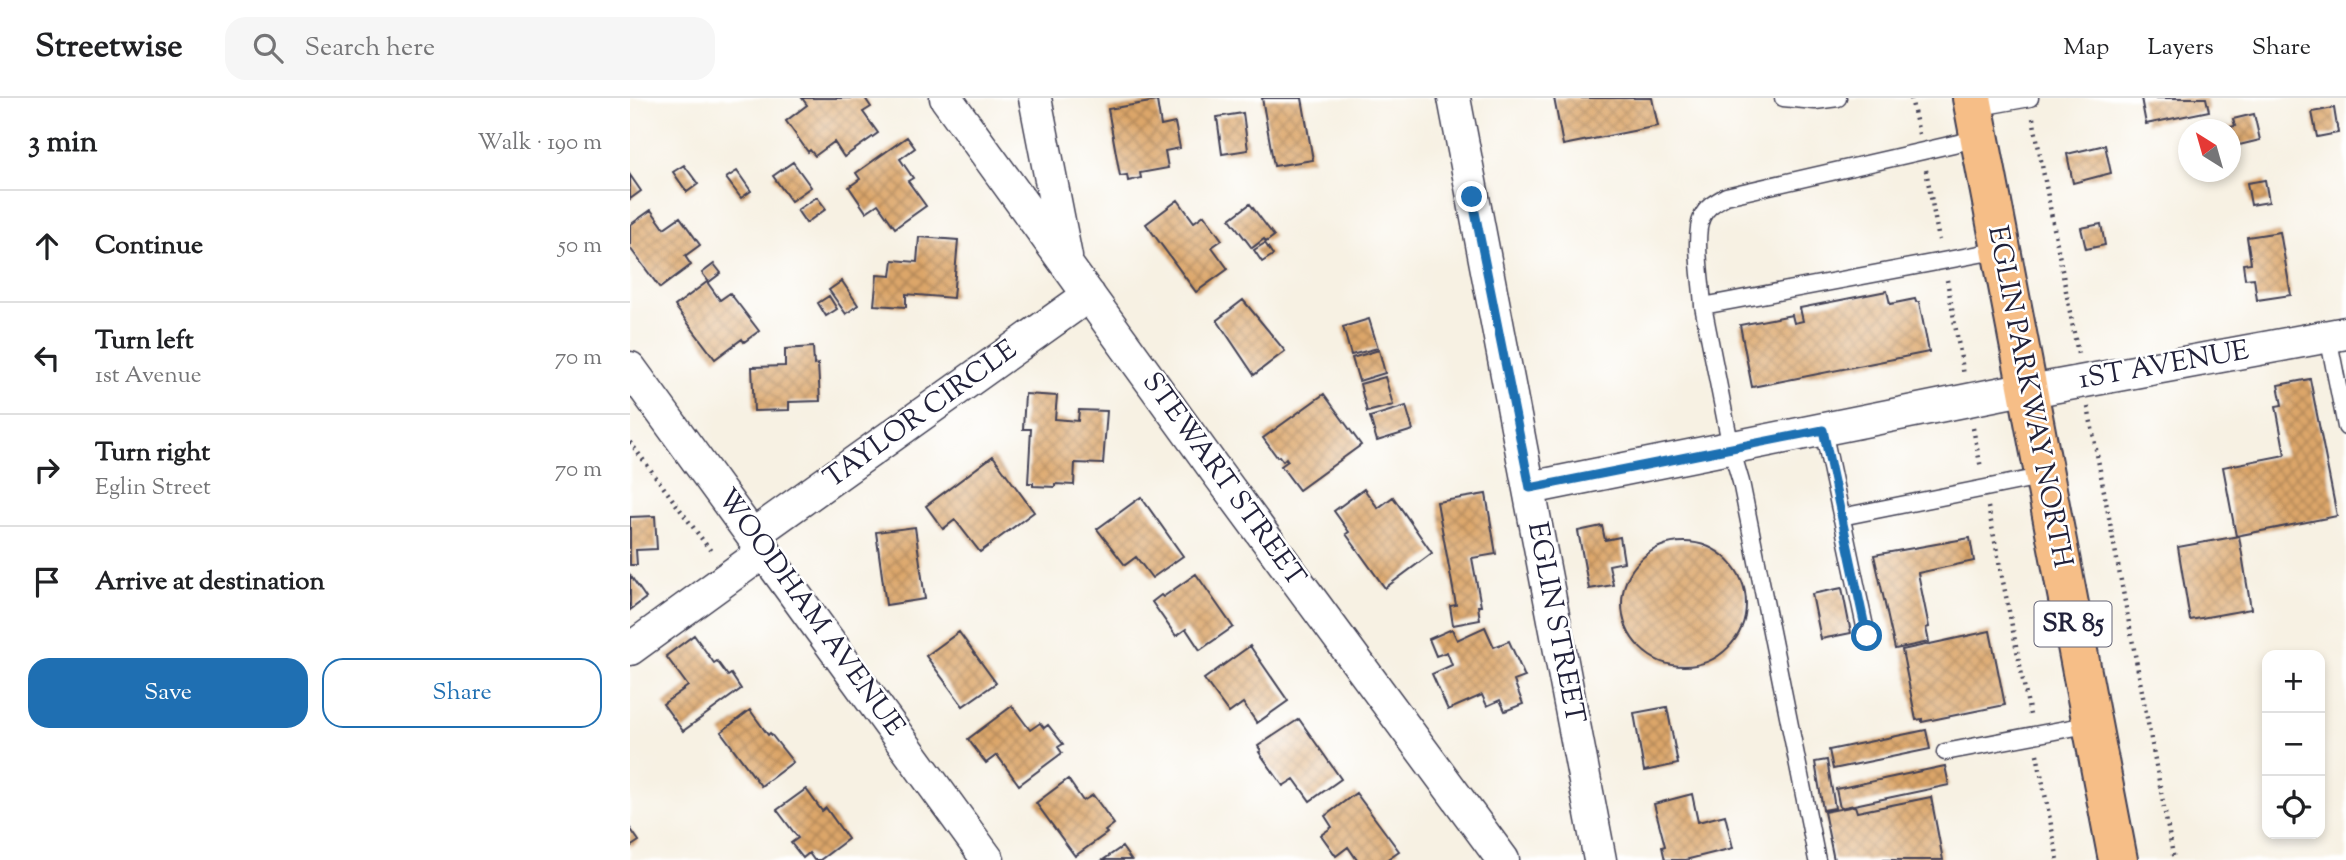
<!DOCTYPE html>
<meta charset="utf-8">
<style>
:root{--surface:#fff;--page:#f6f6f6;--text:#202124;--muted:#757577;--line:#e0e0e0;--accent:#1f6fb2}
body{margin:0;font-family:"Sorts Mill Goudy",serif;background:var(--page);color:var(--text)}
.controls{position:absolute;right:21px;bottom:21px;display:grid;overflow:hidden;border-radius:14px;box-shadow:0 4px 10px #0003}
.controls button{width:63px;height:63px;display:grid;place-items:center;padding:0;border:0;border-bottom:2px solid var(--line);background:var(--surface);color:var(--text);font:35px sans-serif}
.compass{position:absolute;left:1548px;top:21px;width:63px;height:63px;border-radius:50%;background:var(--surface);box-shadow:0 4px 10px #0003;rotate:323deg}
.stop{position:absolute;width:21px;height:21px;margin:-16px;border:5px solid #1f6fb2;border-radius:50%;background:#fff}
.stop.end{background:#1f6fb2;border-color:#fff;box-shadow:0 2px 7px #0008}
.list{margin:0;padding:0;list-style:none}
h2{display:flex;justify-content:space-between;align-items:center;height:91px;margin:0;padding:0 28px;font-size:30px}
h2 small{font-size:23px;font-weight:400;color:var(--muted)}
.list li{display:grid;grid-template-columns:46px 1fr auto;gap:21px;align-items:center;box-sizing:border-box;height:112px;padding:0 28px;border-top:2px solid var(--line)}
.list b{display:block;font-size:26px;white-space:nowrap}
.list p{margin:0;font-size:23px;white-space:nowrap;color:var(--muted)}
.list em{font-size:23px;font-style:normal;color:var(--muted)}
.actions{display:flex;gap:14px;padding:21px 28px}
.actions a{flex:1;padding:16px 0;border:2px solid var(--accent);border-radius:21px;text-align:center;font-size:24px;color:var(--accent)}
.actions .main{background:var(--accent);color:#fff}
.icon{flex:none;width:38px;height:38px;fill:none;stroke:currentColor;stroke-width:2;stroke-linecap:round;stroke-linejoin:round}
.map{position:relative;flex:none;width:1716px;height:762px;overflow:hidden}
header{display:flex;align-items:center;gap:42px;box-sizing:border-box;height:98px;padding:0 35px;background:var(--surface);border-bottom:2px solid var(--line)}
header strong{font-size:33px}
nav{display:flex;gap:38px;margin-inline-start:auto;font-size:24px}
.search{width:490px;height:63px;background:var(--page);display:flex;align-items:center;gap:18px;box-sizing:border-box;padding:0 24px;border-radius:21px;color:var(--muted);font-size:26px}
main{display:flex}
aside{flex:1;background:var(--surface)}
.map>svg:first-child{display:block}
.building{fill:url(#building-cross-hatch)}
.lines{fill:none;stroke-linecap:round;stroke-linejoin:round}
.lane-casing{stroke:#424154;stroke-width:19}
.street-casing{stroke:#424154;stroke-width:35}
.highway-casing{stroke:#424154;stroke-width:42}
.path{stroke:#424154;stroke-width:4.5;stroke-dasharray:2 5;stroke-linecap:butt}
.lane{stroke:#fff;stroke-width:16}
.street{stroke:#fff;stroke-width:32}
.highway{stroke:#f6be87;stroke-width:38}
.route{stroke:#1f6fb2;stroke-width:9}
.labels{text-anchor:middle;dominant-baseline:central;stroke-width:5;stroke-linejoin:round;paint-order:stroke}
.shield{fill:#fff;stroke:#646476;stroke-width:2}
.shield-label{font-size:26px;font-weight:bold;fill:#22223b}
.street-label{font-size:28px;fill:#22223b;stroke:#fff}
</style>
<header>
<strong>Streetwise</strong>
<div class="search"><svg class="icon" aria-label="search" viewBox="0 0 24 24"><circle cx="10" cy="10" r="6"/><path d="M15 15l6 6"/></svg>Search here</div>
<nav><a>Map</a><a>Layers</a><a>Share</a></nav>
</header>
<main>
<aside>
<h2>3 min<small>Walk · 190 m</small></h2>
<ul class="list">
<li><svg class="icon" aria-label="ahead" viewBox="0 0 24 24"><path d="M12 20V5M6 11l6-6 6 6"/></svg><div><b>Continue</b></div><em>50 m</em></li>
<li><svg class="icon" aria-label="left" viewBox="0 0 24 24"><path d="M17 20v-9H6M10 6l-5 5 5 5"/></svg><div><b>Turn left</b><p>1st Avenue</p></div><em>70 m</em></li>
<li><svg class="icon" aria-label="right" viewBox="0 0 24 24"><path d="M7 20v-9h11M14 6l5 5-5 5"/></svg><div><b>Turn right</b><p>Eglin Street</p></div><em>70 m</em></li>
<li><svg class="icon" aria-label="arrive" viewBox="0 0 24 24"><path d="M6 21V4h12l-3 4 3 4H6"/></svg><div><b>Arrive at destination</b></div></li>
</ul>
<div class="actions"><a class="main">Save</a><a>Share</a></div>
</aside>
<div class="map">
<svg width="1716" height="762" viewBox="0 0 1716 762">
<defs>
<pattern id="building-cross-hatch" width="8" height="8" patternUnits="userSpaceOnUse" patternTransform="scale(1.75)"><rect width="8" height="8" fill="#dca669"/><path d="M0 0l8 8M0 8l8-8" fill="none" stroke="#b28758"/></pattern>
</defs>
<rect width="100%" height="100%" fill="#fff"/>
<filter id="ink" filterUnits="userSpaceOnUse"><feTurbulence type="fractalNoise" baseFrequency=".0143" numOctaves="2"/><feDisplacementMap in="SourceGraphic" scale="14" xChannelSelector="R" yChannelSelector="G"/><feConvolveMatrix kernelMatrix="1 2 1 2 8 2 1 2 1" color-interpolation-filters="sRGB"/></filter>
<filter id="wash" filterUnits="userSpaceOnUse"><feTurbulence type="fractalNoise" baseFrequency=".00686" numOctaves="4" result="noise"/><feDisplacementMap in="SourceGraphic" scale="28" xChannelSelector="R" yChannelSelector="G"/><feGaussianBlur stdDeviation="1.57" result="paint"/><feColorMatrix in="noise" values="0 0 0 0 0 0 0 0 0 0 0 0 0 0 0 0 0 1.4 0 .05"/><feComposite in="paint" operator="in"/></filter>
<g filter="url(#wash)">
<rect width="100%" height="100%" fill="#f7f1e3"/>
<g id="blocks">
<!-- building -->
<path class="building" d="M172,0H235L241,9L233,14L248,35L214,59L204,44L185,58L180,52L178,54L156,23L177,7Z
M632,0H672L683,62L644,68Z
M924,0H1022L1028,28L933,47Z
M1511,0H1576L1579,13L1516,26Z
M527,3L531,28L545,25L550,50L535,53L538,70L510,75L511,80L498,83L497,77L490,78L478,11Z
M1704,10L1708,35L1687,39L1682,14Z
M613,15L618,52L592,56L587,19Z
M1624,16L1630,42L1601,49V32L1595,30L1605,28L1603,21Z
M277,39L285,50L270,61L283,80L278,83L296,108L265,130L248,106L236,114L219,89L230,81L226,75Z
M1475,47L1481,75L1443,85L1437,56Z
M163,64L181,89L161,103L143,78Z
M54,67L68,86L57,94L43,74Z
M107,73L121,93L111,100L96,80Z
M0,77L11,93L0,101Z
M1635,82L1639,104L1621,107L1617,85Z
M187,99L196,111L176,125L167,112Z
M548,102L564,124L574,117L592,142L582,149L598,171L566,194L516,126Z
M620,106L644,138L636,144L634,141L622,150L600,121Z
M21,112L34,130L50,119L70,147L55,158L61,167L30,190L0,150V127Z
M1471,126L1475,147L1456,151L1451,130Z
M1650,134L1661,197L1627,202L1624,180L1615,181L1613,166L1621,165L1617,139Z
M289,139L328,142L323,200L276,196V209L244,207L247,177L261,178L263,162L287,164Z
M635,145L643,157L632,164L624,152Z
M84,166L91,175L79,184L72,175Z
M212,183L228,207L216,216L199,192Z
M77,184L90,202L100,195L129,233L114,244L112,241L85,261L45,208Z
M1257,193L1260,206L1285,201L1286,204H1289L1299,254L1122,289L1110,227L1162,217L1164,225L1173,223L1170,210Z
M199,198L207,211L196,218L188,205Z
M613,202L655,253L624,277L587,222Z
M739,221L748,250L721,257L713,229Z
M183,249L184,267L188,266L190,303L159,304V312L124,313L122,269L155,268V251Z
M749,252L755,275L729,283L722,260Z
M755,279L763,307L737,314L730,286Z
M1680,281L1707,418L1606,438L1593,369L1655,357L1646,308L1652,307L1648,287Z
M395,296L427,298L425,321L448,323L449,312L477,313L473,366L445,365L444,387L425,386V389L403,388V385H398L401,331H393Z
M694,296L731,347L669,392L651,368L658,363L656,360L653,363L649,358L647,359L633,340Z
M776,308L783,332L747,343L740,319Z
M363,358L404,414L350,454L325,422L313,431L296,408Z
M734,391L748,410L763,399L802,455L755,490L716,436L719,434L704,413Z
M856,396L866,456L842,460L851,508H848L850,522L823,527L820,508L826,507L807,404Z
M511,399L553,458L522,480L506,459L495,467L467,431Z
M25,418L27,451L6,452L7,467H0V419Z
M972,428L975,442L990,439L994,464L979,467L983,487L959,491L948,433Z
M285,429L295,501L256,507L246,434Z
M1609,438L1621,511L1560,522L1548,449Z
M1340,440L1344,463L1288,475L1299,529L1296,530L1299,544L1265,551L1244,457Z
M992 506a62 62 0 1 1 124 0a62 62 0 1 1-124 0Z
M566,476L603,529L570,552L556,531L546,538L522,504L531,497L533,499Z
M0,477L16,500L0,512Z
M1212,490L1221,535L1191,541L1182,496Z
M855,529L864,549L879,543L895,579L884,583L893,606L875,613L870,602L857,608L852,597L818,612L802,576L822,567L817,554L806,558L799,541L822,531L827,542Z
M1360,533L1375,607L1292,624V621L1286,622L1272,552Z
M329,534L366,585L333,608L296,558Z
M64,537L84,565L87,563L98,578L101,576L111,591L53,633L33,606L58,588L36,558Z
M620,548L658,603L627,625L613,605L599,615L574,581Z
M382,608L400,632L410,625L414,630L418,627L433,646L428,649L432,655L389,687L367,657L356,665L338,641Z
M1037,609L1048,666L1014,673L1004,615Z
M120,612L138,637L140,635L163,664L131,688L91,634Z
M669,621L711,681L680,703L664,681L653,688L629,654L631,653L628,648Z
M1296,632L1300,651L1203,671L1199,652Z
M1197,662L1205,710L1193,712L1185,664Z
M1315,668L1319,687L1210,710L1206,691Z
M438,681L453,703L463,697L484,726L475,733L477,735L445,758L406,705Z
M176,691L192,713L196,710L218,741L190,762H184L179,755L173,760L161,745L168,740L147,712Z
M726,695L769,753L756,762H727L718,749L706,758L691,737L702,729L695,718Z
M1062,696L1068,724L1095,717L1103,750L1055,762H1035L1032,749L1035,748L1024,706Z
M1301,699L1313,762H1204L1194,714L1225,708L1227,714Z
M0,730L9,743L0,749Z
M492,749L501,762H473Z"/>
</g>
</g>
<g filter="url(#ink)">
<use href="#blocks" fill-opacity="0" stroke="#424154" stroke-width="2"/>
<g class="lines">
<!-- lane casing -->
<g class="lane-casing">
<path id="lane" d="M1153,0L1185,3L1208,0
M1344,10L1400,0
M1073,208C1072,186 1063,138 1072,119C1077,108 1086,104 1096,98L1350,40
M1698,238L1716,329
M1193,332L1237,538
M1211,419L1415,378
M1315,654L1462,626
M1187,762L1111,384L1101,350L1073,208L1371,152"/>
</g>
<!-- street casing -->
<g class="street-casing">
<path id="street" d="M316,0L586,373L873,762
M405,0L436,159
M824,0L970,762
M0,270L358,762
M900,390L1398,290L1406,292L1716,235
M123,437L459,197
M0,551L135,453"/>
</g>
<!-- highway casing -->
<g class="highway-casing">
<path id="highway" d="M1342,0L1488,762"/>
</g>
<!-- path -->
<path class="path" d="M1281,0L1289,36
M1403,20L1448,256
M1296,72L1309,142
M1317,182L1334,277
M1458,309L1544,762
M1343,330L1351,370
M0,344L83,456
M1358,409L1400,617
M1407,656L1428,762"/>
<!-- lane -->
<use href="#lane" class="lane"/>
<!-- street -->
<use href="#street" class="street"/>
<!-- highway -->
<use href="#highway" class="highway"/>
</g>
</g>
<g class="lines" filter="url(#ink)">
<!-- route -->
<path class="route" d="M842,99L900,390L1193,332L1237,538"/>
</g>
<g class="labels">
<!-- shield labels -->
<rect class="shield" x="1404.5" y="503.5" width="77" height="45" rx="5"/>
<g class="shield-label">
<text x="1443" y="526">SR 85</text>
</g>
<!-- street labels -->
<g class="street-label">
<text transform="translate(1534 268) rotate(-10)">1ST AVENUE</text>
<text transform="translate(1399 299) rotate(79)">EGLIN PARKWAY NORTH</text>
<text transform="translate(291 317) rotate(-36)">TAYLOR CIRCLE</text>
<text transform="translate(593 382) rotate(54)">STEWART STREET</text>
<text transform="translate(180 515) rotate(54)">WOODHAM AVENUE</text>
<text transform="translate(925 525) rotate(79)">EGLIN STREET</text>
</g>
</g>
</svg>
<div class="controls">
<button>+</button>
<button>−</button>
<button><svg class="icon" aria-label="locate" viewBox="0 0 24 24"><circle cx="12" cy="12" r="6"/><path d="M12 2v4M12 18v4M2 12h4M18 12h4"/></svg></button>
</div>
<svg class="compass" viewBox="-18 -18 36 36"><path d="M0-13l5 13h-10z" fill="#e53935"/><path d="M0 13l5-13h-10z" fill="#757577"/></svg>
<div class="stop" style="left:1237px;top:538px"></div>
<div class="stop end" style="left:842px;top:99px"></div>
</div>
</main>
